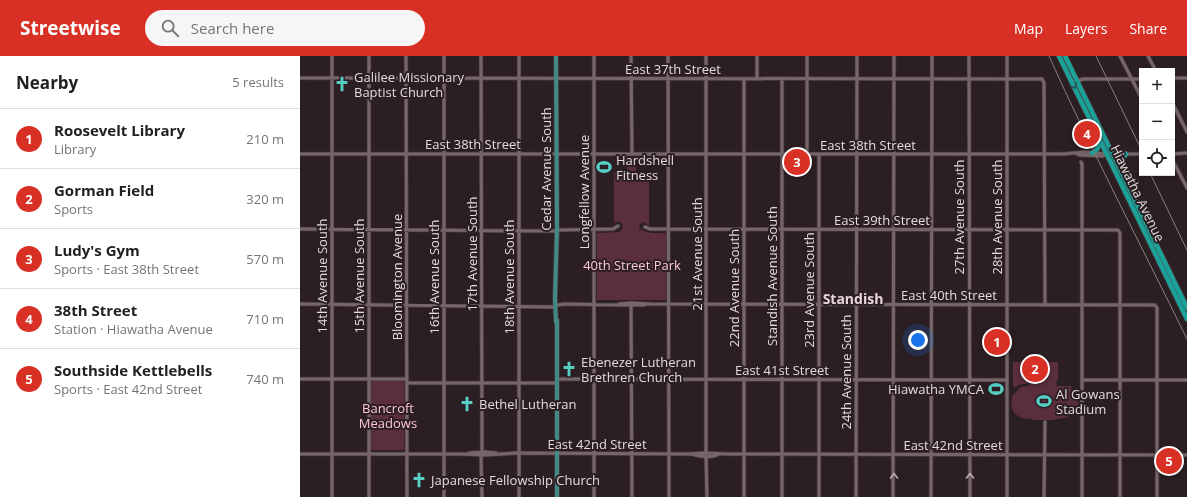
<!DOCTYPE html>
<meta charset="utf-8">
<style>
:root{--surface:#fff;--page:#f6f6f6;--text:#202124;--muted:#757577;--line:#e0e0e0;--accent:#d93025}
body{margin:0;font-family:"Open Sans",sans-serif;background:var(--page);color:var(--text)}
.controls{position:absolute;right:12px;top:12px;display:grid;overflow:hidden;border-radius:0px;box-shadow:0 1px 3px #0004}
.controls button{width:36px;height:36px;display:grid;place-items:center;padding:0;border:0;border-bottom:1px solid var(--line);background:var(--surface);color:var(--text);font:20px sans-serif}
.you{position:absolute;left:618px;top:284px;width:14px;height:14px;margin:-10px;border:3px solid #fff;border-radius:50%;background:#1a73e8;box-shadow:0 0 0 6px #1a73e833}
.badge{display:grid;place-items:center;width:26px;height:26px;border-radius:50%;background:var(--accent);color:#fff;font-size:13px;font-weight:700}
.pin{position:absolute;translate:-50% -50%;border:2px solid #fff;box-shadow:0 1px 4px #0006}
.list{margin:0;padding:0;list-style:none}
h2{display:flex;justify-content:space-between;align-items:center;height:52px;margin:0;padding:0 16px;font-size:17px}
h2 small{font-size:13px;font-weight:400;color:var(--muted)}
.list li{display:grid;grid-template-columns:26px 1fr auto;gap:12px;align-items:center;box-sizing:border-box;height:60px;padding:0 16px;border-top:1px solid var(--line)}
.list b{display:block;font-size:15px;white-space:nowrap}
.list p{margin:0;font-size:13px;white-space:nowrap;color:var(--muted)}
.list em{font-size:13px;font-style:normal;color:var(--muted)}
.icon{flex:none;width:22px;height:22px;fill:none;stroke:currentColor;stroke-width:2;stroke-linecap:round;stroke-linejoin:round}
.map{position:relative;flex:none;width:887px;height:441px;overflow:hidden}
header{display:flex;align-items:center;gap:24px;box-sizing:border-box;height:56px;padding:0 20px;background:var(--accent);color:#fff}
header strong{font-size:19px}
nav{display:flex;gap:22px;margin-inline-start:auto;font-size:14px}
.search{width:280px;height:36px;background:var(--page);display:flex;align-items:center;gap:10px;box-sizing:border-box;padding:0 14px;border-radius:22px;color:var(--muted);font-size:15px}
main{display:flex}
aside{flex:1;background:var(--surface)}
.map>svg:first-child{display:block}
.green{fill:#5a2e3d}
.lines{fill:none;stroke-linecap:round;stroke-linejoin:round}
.minor-casing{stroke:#463b3e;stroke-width:4.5}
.major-casing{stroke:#463b3e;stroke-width:5.5}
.highway-casing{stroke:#463b3e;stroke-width:6}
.minor{stroke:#76666a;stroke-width:3}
.major{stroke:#408986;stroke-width:4}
.highway{stroke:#1ca198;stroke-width:4.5}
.tram{stroke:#897e81;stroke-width:1}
.rail{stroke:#897e81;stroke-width:1}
.oneway{stroke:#265352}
.oneway2{stroke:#bdb1b4}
.labels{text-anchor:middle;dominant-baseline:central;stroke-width:4;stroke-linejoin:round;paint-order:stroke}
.street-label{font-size:13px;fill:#e3dadc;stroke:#2c1f23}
.poi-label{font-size:13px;fill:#e3dadc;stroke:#2c1f23;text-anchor:start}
.park-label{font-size:13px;fill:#fdc5d6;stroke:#2c1f23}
.neighbourhood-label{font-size:14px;font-weight:bold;fill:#e8d6db;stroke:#2c1f23}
</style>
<header>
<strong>Streetwise</strong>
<div class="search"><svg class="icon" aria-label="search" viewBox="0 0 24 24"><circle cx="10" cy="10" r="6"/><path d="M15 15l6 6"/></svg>Search here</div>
<nav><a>Map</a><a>Layers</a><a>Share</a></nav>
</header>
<main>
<aside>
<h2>Nearby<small>5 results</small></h2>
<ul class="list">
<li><span class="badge">1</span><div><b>Roosevelt Library</b><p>Library</p></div><em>210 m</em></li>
<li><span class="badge">2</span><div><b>Gorman Field</b><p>Sports</p></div><em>320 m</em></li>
<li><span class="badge">3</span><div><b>Ludy's Gym</b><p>Sports · East 38th Street</p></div><em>570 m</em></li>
<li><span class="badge">4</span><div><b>38th Street</b><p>Station · Hiawatha Avenue</p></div><em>710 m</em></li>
<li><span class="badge">5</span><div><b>Southside Kettlebells</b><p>Sports · East 42nd Street</p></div><em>740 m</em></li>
</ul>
</aside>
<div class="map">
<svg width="887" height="441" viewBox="0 0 887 441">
<rect width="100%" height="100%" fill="#2c1f23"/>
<!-- green -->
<path class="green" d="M327,100H336V116H349V170L344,166L340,168L339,172C346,178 357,177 366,177V244H297V177L319,176L323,172L322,168L320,166H316L314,168V116H327Z
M713,306H758V324L756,326L757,330H771C771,335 775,336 777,341C783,357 767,363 755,363L754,364H732V363C716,363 708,355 713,339L721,331L728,330L729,326L726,328L718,329L716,331H713Z
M71,325H104V394H71Z"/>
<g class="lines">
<!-- minor casing -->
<g class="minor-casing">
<path id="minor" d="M69,0V441
M106,0L107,441
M144,0V441
M181,0L182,396
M219,0V441
M294,0V441
M331,0L332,98
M368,0L369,441
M457,0V23
M507,0V99
M669,0L670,441
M820,0L842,43
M848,0L856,15
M0,22L742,23L744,27L745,249
M872,22H887
M444,23V441
M777,25L783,23H842
M872,46L887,76
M0,98H763L785,96L806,98
M777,98L779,99L803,100L806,98
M812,98H842
M872,98L887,97
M872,103L887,132
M781,106L782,108V441
M345,171L350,173H369L818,174L820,177V441
M0,173L254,175L260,174L313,173L318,170
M331,247L332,441
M0,248L255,251
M319,248L331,247L350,248L855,249L857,252V441
M258,249L265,248L324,249H344
M0,323H107
M257,323L707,324
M782,324H887
M107,327H257
M169,397L185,396L196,397
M406,397V0
M0,398H162L185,399L216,397L387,398L406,397L426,398L887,399
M392,398C400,401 412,402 419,398
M181,399L182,441
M406,400L407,441
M32,441V0
M482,441V23
M519,441V99
M556,441L557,0
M593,441L594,0
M631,441L632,0
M707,441V0
M744,441L745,366"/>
</g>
<!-- major casing -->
<g class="major-casing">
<path id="major" d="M256,0L257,172L255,243L256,266
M257,264V441"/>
</g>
<!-- highway casing -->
<g class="highway-casing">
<path id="highway" d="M759,0L887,263
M765,0L887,252
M792,97C798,94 799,91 799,84
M820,111L821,104L826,98"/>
</g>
<!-- minor -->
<use href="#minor" class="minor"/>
<!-- major -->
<use href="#major" class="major"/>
<!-- highway -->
<use href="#highway" class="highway"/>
<!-- tram -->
<path class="tram" d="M749,0C792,96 841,189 887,283"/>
<!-- rail -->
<path class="rail" d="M796,0L842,95
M850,117L887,194"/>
</g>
<!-- one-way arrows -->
<defs><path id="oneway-chevron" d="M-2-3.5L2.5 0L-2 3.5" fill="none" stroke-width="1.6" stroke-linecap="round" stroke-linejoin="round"/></defs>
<use class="oneway" href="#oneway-chevron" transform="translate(774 30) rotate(64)"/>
<g class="oneway2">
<use href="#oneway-chevron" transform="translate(594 420) rotate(-90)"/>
<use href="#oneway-chevron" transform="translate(670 420) rotate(-90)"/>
</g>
<!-- icons -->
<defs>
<g id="church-bare" transform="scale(1.2)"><path d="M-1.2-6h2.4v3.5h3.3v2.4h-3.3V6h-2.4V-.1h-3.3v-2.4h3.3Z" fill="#56cec4" stroke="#2c1f23" stroke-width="2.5" paint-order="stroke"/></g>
<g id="stadium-bare" transform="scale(1.2)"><path d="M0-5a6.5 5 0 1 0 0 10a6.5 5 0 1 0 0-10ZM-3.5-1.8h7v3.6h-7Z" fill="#56cec4" stroke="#2c1f23" stroke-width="2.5" paint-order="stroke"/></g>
</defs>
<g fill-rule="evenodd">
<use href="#church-bare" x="42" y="28"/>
<use href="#stadium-bare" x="304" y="111"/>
<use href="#church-bare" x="269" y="313"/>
<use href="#stadium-bare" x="696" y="333"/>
<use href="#stadium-bare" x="744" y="345"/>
<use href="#church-bare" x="167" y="348"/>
<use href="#church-bare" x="119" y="424"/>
</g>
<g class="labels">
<!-- street labels -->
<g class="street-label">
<text x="373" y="13">East 37th Street</text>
<text x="173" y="88">East 38th Street</text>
<text x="568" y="89">East 38th Street</text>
<text transform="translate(246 113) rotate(-90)">Cedar Avenue South</text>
<text transform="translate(284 136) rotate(-90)">Longfellow Avenue</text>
<text transform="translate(838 137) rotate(64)">Hiawatha Avenue</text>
<text transform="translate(659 161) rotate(-90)">27th Avenue South</text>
<text transform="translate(697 161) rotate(-90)">28th Avenue South</text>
<text x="582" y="164">East 39th Street</text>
<text transform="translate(172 198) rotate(-90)">17th Avenue South</text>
<text transform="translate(397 198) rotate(-90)">21st Avenue South</text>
<text transform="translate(22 220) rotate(-90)">14th Avenue South</text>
<text transform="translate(59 220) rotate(-90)">15th Avenue South</text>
<text transform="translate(472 220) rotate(-90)">Standish Avenue South</text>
<text transform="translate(97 221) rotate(-90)">Bloomington Avenue</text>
<text transform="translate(134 221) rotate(-90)">16th Avenue South</text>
<text transform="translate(209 221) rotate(-90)">18th Avenue South</text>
<text transform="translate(434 232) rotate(-90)">22nd Avenue South</text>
<text transform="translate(509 234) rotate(-90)">23rd Avenue South</text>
<text x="649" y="239">East 40th Street</text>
<text x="482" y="314">East 41st Street</text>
<text transform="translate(546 316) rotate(-90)">24th Avenue South</text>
<text x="297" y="388">East 42nd Street</text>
<text x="653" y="389">East 42nd Street</text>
</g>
<!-- poi labels -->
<g class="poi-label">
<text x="54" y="21">Galilee Missionary<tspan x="54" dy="15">Baptist Church</tspan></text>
<text x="316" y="104">Hardshell<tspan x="316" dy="15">Fitness</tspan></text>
<text x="281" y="306">Ebenezer Lutheran<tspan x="281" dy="15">Brethren Church</tspan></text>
<text x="684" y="333" text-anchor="end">Hiawatha YMCA</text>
<text x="756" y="338">Al Gowans<tspan x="756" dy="15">Stadium</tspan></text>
<text x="179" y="348">Bethel Lutheran</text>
<text x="131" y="424">Japanese Fellowship Church</text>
</g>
<!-- park labels -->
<g class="park-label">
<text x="332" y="209">40th Street Park</text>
<text x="88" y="352">Bancroft<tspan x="88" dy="15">Meadows</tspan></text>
</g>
<!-- neighbourhood labels -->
<g class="neighbourhood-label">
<text x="553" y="242">Standish</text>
</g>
</g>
</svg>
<div class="controls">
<button>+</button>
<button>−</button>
<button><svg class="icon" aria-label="locate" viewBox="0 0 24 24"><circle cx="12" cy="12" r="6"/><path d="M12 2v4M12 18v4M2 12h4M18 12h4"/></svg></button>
</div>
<div class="you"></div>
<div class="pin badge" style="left:697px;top:286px">1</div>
<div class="pin badge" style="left:735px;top:313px">2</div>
<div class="pin badge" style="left:497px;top:106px">3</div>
<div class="pin badge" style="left:787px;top:78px">4</div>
<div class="pin badge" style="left:869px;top:405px">5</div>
</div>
</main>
